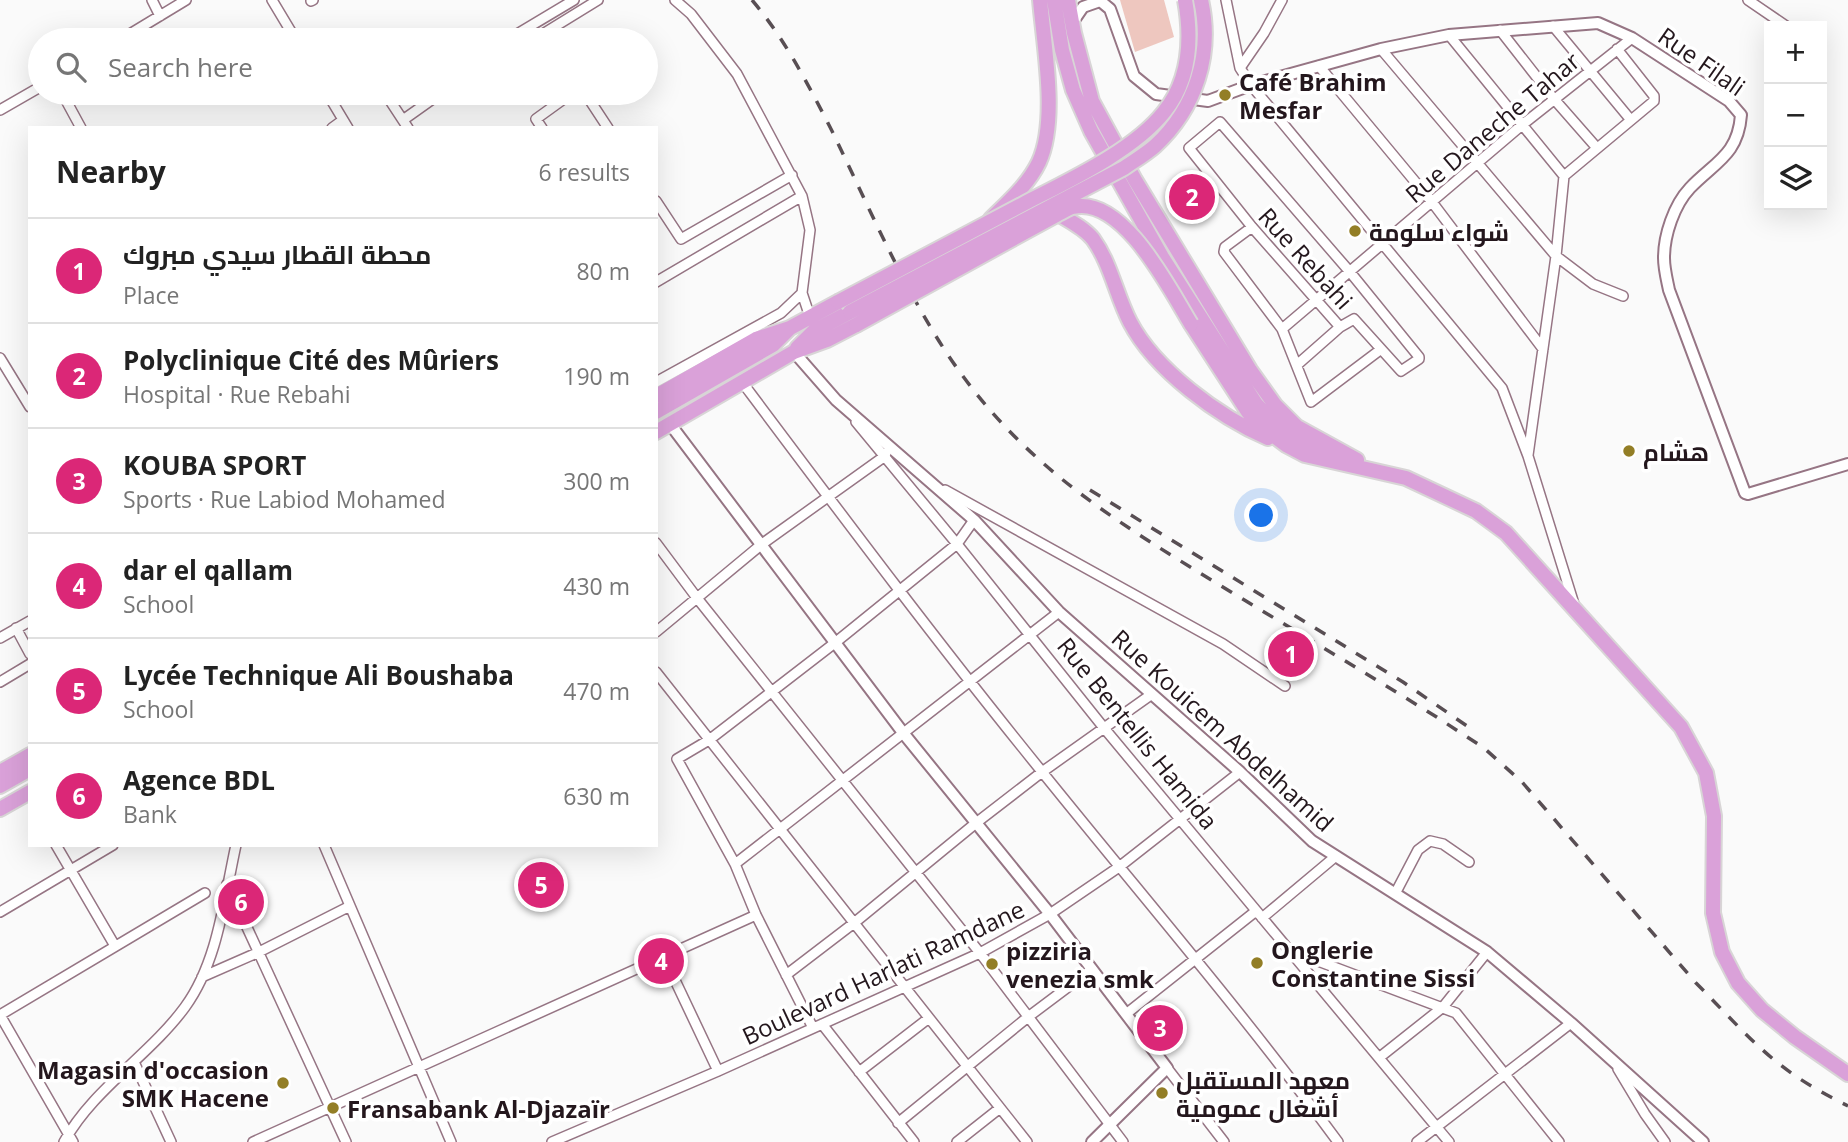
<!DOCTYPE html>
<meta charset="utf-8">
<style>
:root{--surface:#fff;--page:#f2f2f2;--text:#222;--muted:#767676;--line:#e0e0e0;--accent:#db2777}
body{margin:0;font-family:"Open Sans",Cairo,sans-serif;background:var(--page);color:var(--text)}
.controls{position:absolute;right:21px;top:21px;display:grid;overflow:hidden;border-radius:0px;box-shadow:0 7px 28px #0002}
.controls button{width:63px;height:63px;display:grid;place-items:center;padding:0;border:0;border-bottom:2px solid var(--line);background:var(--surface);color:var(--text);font:35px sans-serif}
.you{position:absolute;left:1262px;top:516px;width:24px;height:24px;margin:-18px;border:5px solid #fff;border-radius:50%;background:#1a73e8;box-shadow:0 0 0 10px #1a73e833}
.badge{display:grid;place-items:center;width:46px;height:46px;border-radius:50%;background:var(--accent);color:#fff;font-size:23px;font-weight:700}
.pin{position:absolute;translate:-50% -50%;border:4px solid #fff;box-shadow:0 2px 7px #0006}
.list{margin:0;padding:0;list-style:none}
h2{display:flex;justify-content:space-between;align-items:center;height:91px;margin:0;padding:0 28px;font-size:30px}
h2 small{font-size:23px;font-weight:400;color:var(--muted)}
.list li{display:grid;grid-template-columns:46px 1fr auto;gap:21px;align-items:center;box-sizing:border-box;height:105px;padding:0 28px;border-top:2px solid var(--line)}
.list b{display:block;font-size:26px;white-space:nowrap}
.list p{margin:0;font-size:23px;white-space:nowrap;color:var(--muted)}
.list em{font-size:23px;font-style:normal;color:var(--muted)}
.icon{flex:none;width:38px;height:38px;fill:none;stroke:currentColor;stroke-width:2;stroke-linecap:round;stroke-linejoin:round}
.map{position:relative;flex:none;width:1848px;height:1142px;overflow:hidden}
.search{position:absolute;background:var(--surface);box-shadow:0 7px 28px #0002;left:28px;top:28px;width:630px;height:77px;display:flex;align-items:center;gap:18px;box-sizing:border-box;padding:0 24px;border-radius:38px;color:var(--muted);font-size:26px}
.panel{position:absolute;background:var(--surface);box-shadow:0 7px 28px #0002;left:28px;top:126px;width:630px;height:721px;border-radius:0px}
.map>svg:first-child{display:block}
.green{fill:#eec7bf}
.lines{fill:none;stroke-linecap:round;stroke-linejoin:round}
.minor-casing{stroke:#967584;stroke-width:12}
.tertiary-casing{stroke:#967584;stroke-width:14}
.primary-casing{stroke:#d8d5d6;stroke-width:18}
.minor{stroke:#fff;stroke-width:9}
.tertiary{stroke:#fff;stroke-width:10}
.primary{stroke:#daa1d9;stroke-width:14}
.rail{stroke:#584e53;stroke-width:3.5;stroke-dasharray:12 12;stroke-linecap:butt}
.primary-bridge-casing{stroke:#d8d5d6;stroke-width:18;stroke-linecap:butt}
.primary-bridge{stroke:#daa1d9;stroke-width:14}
.poi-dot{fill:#937e26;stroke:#fff;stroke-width:2.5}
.labels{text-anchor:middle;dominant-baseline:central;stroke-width:7;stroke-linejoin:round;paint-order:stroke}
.street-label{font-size:24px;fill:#24171d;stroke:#fff}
.poi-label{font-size:24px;font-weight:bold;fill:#24171d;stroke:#fff;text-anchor:start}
</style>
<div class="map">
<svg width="1848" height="1142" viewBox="0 0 1848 1142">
<rect width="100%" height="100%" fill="#fafafa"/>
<!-- green -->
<path class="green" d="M1120,0H1164L1174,37L1135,52Z"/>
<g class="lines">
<!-- minor casing -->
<g class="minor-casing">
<path id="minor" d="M152,0L160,16
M272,0L296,40
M675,0L691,14L737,74L802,196L810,230L802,293L810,317
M1226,0L1240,68L1251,85L1502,388L1528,456L1574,604
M1748,0L1786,26
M311,1L313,0
M1553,26L1630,119
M1500,30L1554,99L1597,148
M1449,35L1564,176
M120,40L186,0
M507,40L574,0
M533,40L598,0
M1381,49L1556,256L1593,284L1623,296
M1319,66L1432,202L1543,349
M1240,68L1264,33L1282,0
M62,93L81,128
M327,93L348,128
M385,93L408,128
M585,93L608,128
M0,110L40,87
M403,120L441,93
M1220,122L1350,272L1419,357V359L1401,371L1354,319L1340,327L1252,227L1189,148Z
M332,128L343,120
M542,128L536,119L572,93
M656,201L681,239L792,175
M1252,227L1225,247L1224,252L1282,329L1311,402L1380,350
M656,282L802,196
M1282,329L1522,125L1632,38
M0,358L30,407
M1298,364L1340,327
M656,382L781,313L802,293
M742,382C841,514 939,645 1043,773C1142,896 1245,1015 1338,1142
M856,422L957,544L1104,728L1449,1142
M1528,455L1556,256L1564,176L1654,101V96L1617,49
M945,490L1223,644L1285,686
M656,543L697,598L980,953L1123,1142
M16,628L30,654
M656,632L762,544L885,456L886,453
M0,638L30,621
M656,672L1027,1142
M0,682L30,664
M56,845L115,946
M324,845L451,1142
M735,864L1059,612
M227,884L346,1142
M1396,892L1418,850L1430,841L1443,844L1469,862
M0,912L113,845
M1262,918L1336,856
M1294,952L1456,1013L1559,1142
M664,957L718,1071
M786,975L854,923L976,823L1042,772L1152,694
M202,977L259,952L350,906
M1126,1014L1256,911
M0,1015L205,893
M0,1015L73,1142
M822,1024L914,1142
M813,1028L756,915L735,864L677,759L709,740L836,642L957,544L974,520
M1380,1057L1443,1007L1487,952
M134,1062L171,1142
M1167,1068L1224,1142
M1618,1069L1645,1114L1665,1142
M859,1072L929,1018
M898,1123L1028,1017L1092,969
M64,1142C92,1090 150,1055 185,1007C218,962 224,899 236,845
M253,1142L756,915
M552,1142L718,1071L980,953L1050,914L1119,867L1240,772
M957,1142L1000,1108
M1417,1142L1571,1023"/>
</g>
<!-- tertiary casing -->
<g class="tertiary-casing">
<path id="tertiary" d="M1099,0L1110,9L1134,76L1156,94L1208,101L1251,85L1381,49L1449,35L1598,23L1632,38L1729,101L1741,115C1738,155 1715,162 1690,188C1674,205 1664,235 1664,258C1664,269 1667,280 1669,290L1745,493L1748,494L1848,464
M1072,23L1083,7L1100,1
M794,352L836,400L974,520L1059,612L1240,772L1312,841L1487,952L1571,1023L1703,1142
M670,424L904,734L1050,914L1167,1068L1092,1142"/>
</g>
<!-- primary casing -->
<g class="primary-casing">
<path id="primary" d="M1054,0L1062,50L1073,90L1091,131L1162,257L1256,404C1281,431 1292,439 1327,452
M1068,0L1074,33L1092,101L1135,180L1250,370L1275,405L1297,427L1357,460
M1058,214C1070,221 1084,228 1093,239C1111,264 1116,295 1130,322C1155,370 1219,417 1268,438
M990,220C1008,202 1028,185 1039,162C1058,120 1044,47 1040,0
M1191,324L1248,412L1259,425L1286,445L1305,455L1406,478L1476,511L1506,533L1681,727L1706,773L1714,816L1713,913L1722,952L1738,983L1762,1010L1795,1037L1848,1074
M797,348L814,331L850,312
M656,396L756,339L790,328L838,302
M656,412L773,345L789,329
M656,432L794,352L827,340L856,325
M0,772L30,755
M0,786L30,769
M0,809L30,792"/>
</g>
<!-- minor -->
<use href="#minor" class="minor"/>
<!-- tertiary -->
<use href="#tertiary" class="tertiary"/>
<!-- primary -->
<use href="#primary" class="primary"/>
<!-- rail -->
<path class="rail" d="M752,0C785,39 809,86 832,131C868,205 901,283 946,352C1022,467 1117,522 1231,592C1299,633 1367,674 1435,716L1484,748L1522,782L1696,983C1723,1010 1749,1040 1778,1063C1799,1080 1824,1094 1848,1106
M1090,490L1403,682L1467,726"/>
<!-- primary-bridge casing -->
<g class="primary-bridge-casing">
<path id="primary-bridge" d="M838,302C901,269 964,236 1027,202C1070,180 1134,150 1164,112C1190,80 1192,39 1185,0
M850,312L1124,168C1134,161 1146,154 1155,146C1196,108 1213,54 1201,0
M856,325L1058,214C1063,212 1068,208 1073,207C1123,195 1170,290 1191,324"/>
</g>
<!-- primary-bridge -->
<use href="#primary-bridge" class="primary-bridge"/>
</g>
<!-- markers -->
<g class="poi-dot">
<circle cx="1225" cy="95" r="7"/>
<circle cx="1355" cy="231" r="7"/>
<circle cx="1629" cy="451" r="7"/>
<circle cx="1257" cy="963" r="7"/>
<circle cx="992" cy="964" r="7"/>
<circle cx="283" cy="1083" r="7"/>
<circle cx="1162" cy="1093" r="7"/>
<circle cx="333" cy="1108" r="7"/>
</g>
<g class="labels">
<!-- street labels -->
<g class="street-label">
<text transform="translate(1702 61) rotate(35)">Rue Filali</text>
<text transform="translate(1492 127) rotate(-40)">Rue Daneche Tahar</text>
<text transform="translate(1306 258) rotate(48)">Rue Rebahi</text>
<text transform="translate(1223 730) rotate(42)">Rue Kouicem Abdelhamid</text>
<text transform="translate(1138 733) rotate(51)">Rue Bentellis Hamida</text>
<text transform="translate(883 972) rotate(-25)">Boulevard Harlati Ramdane</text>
</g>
<!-- poi labels -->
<g class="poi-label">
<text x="1239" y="81">Café Brahim<tspan x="1239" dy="28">Mesfar</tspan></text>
<text x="1369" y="231">شواء سلومة</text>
<text x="1643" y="451">هشام</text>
<text x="1271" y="949">Onglerie<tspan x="1271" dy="28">Constantine Sissi</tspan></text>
<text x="1006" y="950">pizziria<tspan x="1006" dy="28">venezia smk</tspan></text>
<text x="269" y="1069" text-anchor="end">Magasin d'occasion<tspan x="269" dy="28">SMK Hacene</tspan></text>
<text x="1176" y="1079">معهد المستقبل<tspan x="1176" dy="28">أشغال عمومية</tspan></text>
<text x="347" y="1108">Fransabank Al-Djazaïr</text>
</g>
</g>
</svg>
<div class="controls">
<button>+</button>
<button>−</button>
<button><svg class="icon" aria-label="layers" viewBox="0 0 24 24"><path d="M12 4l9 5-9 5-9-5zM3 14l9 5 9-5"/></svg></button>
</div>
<div class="you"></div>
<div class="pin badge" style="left:1291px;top:654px">1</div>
<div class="pin badge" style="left:1192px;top:197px">2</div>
<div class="pin badge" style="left:1160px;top:1028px">3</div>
<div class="pin badge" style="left:661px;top:961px">4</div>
<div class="pin badge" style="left:541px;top:885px">5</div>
<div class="pin badge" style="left:241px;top:902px">6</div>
<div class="search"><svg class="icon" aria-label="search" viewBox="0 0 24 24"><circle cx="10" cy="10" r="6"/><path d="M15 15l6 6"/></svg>Search here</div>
<section class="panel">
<h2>Nearby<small>6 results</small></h2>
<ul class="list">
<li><span class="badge">1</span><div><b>محطة القطار سيدي مبروك</b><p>Place</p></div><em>80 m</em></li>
<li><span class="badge">2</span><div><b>Polyclinique Cité des Mûriers</b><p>Hospital · Rue Rebahi</p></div><em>190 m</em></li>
<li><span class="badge">3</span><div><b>KOUBA SPORT</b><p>Sports · Rue Labiod Mohamed</p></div><em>300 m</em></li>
<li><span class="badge">4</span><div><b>dar el qallam</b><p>School</p></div><em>430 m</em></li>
<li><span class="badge">5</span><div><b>Lycée Technique Ali Boushaba</b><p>School</p></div><em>470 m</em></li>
<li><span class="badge">6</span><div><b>Agence BDL</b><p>Bank</p></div><em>630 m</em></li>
</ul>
</section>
</div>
